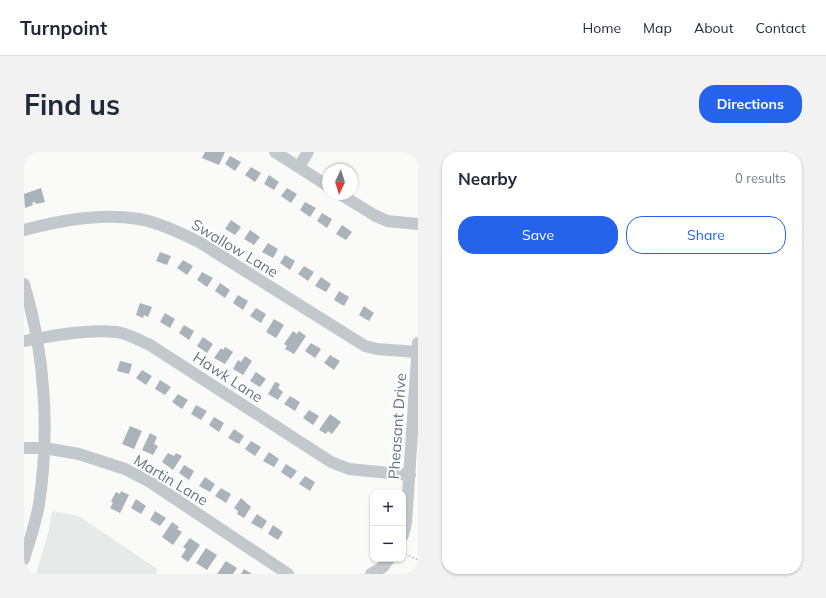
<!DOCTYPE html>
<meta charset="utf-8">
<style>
:root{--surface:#fff;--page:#f2f2f3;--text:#1f2937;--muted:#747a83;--line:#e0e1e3;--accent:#2563eb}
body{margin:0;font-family:Mulish,sans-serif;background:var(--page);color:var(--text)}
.controls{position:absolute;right:12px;bottom:12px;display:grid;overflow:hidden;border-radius:8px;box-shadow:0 1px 3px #0004}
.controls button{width:36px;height:36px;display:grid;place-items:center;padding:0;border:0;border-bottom:1px solid var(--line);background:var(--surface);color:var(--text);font:20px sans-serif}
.compass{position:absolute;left:298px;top:12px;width:36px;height:36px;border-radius:50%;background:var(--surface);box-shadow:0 1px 3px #0004;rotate:184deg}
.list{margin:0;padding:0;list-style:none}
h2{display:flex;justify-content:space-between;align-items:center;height:52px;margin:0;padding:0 16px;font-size:17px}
h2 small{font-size:13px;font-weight:400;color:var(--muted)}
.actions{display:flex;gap:8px;padding:12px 16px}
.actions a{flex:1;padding:9px 0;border:1px solid var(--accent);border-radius:16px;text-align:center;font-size:14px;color:var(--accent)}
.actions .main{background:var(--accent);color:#fff}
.map{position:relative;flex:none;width:394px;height:422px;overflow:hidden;border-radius:16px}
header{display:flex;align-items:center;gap:24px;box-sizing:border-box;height:56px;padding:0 20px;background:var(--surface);border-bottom:1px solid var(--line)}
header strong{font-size:19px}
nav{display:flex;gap:22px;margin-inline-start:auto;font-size:14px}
.intro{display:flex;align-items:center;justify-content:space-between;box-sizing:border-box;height:96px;padding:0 24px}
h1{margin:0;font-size:28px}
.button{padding:10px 18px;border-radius:16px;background:var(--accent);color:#fff;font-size:14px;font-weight:700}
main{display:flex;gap:24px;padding:0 24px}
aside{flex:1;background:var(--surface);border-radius:16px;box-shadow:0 1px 3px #0004}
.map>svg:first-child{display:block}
.built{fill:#e8e9e9}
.building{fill:#aab3b9}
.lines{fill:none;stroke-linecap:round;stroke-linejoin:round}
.path{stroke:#bbbfc2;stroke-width:1.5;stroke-dasharray:2 2;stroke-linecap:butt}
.minor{stroke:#c3c8cc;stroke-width:12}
.labels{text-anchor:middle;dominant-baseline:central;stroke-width:4;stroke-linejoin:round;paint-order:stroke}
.street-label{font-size:15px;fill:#657683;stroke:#fff}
</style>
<header>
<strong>Turnpoint</strong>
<nav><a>Home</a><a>Map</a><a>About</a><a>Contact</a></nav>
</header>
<div class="intro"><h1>Find us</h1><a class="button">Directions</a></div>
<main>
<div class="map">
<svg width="394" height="422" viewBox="0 0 394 422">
<rect width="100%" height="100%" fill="#fafaf8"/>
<!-- built -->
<path class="built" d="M28,359L55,364L133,417L132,422H12L25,378Z"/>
<!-- building -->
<path class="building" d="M181,0H201L195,13L178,6Z
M206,4L217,10L211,19L201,12Z
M227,15L237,21L231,30L221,23Z
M245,23L255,30L250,38L240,32Z
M17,36L21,50L12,52L11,50L8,51L9,53L1,56L0,42Z
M263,36L273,42L267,51L257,44Z
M281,50L292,56L286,65L276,58Z
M298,61L308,67L303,76L293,69Z
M207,68L217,75L211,83L201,77Z
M318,73L328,80L322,88L312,82Z
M226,78L236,85L230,93L220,87Z
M244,91L254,97L249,106L238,100Z
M136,100L147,104L143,113L132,109Z
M261,103L271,109L266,118L256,111Z
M159,108L169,114L163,123L153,116Z
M280,114L290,120L284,129L274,122Z
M178,120L189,126L183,135L173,128Z
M297,125L307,132L302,140L291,134Z
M196,131L206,138L201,146L191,139Z
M315,139L325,145L320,154L310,148Z
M214,143L224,149L219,158L209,151Z
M116,151L128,155L124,165L120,163L119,166L112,163Z
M340,154L350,161L345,169L335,163Z
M232,156L242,162L237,171L226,164Z
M141,161L151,167L146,176L136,170Z
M250,167L260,173L252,186L242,180Z
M160,173L170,179L165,188L155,181Z
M269,179L273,182L275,179L282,184L270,202L261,197L263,194L260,192Z
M179,185L189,192L183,201L173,194Z
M287,191L297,197L291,206L281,199Z
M201,195L209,200L201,212L190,206L197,196L199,198Z
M306,203L316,209L310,218L300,211Z
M221,204L228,209L219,223L209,217L214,208L217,210Z
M96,209L108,212L105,222L93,219Z
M118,218L128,224L122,233L112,226Z
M232,220L242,227L236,235L226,229Z
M136,228L147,235L141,243L131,237Z
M251,230L256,232L254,236L259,240L254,248L244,242Z
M154,242L164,248L158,257L148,250Z
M266,244L276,250L271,259L260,252Z
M172,253L183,259L177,268L167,262Z
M285,258L295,264L289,273L279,266Z
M306,262L317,270L308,282L304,279L302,282L295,278Z
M190,265L200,271L195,280L185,273Z
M106,274L118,279L110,297L98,292Z
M210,277L220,284L215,292L204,286Z
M126,281L133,285L130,292L134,294L129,303L118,298Z
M227,289L237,295L231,304L221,297Z
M245,300L255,307L250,315L239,309Z
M144,301L150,304L152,301L158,304L149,318L138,310Z
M262,312L273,319L267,327L257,320Z
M160,313L170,319L165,328L155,321Z
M281,324L291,330L286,339L275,332Z
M181,325L191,332L186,340L175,334Z
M197,336L207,342L202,351L191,344Z
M97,339L105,343L96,361L86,356L89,351L87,349L92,340L96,342Z
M217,346L227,355L220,366L213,362L214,359L210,356Z
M112,347L122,354L117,362L107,356Z
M131,359L142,366L136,374L126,368Z
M233,362L243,369L238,377L227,371Z
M148,370L155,375L153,377L158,380L149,393L138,385Z
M249,373L259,380L254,388L244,382Z
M166,386L176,393L164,410L157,405L162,397L159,395Z
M182,396L193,403L183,418L172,411Z
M202,409L213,416L209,422H193Z
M220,417L228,422H217Z"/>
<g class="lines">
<!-- path -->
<path class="path" d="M381,402L394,408"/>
<!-- minor -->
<path class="minor" d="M251,0L304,34
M275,15L284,0
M316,42L350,63L363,69L394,72
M0,78C38,68 76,61 115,67C133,70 159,82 175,90L341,194L353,197L393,200
M0,132C21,202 26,279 15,352C12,371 5,389 0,407
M0,189C29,184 62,177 92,180C103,181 115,188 126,193L307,310L325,317L386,323
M0,296H20L55,302L101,317L126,330L264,422
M379,383L382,371L394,191
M347,422L359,415L365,407"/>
</g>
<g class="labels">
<!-- street labels -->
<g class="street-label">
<text transform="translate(211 96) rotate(31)">Swallow Lane</text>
<text transform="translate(204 225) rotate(33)">Hawk Lane</text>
<text transform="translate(373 274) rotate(-86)">Pheasant Drive</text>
<text transform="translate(147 328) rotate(31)">Martin Lane</text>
</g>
</g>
</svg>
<div class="controls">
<button>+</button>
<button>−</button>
</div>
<svg class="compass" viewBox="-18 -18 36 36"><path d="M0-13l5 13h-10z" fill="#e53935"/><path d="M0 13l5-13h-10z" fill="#747a83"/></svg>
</div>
<aside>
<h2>Nearby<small>0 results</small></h2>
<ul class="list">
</ul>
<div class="actions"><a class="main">Save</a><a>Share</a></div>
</aside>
</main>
